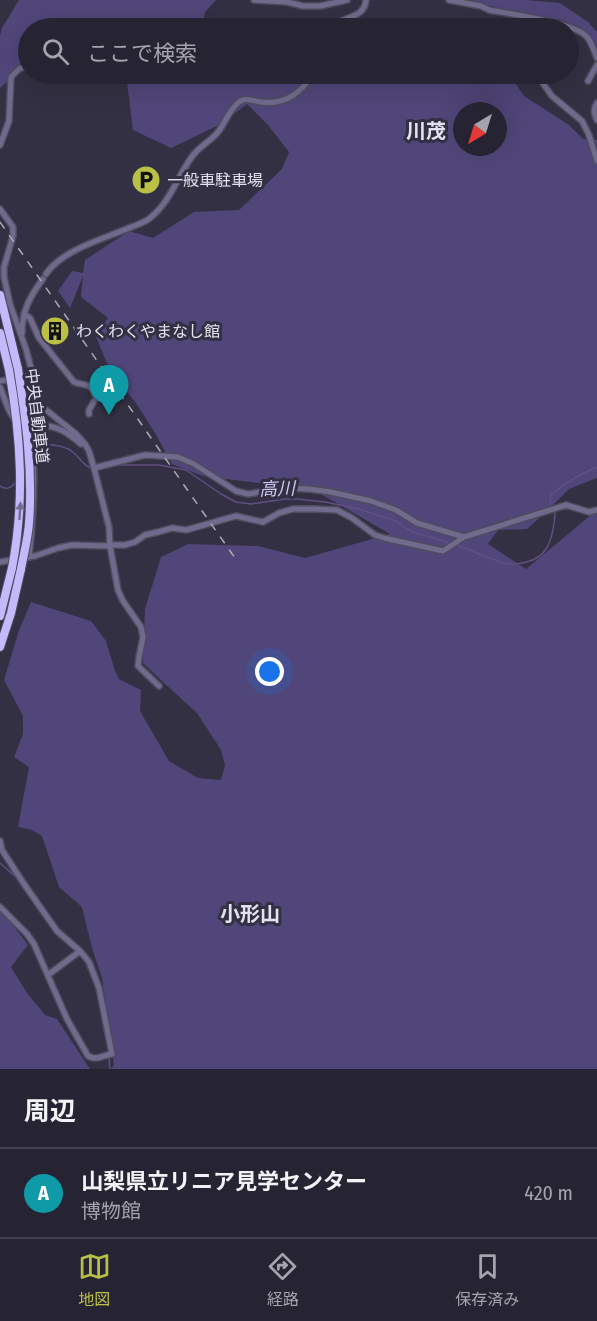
<!DOCTYPE html>
<html lang="ja">
<meta charset="utf-8">
<style>
:root{--surface:#262432;--page:#2e2c3a;--text:#f1f3f6;--muted:#a4a4ac;--line:#42414d;--accent:#bac045}
body{margin:0;font-family:"Fira Sans Condensed","Noto Sans JP",sans-serif;background:var(--page);color:var(--text)}
.compass{position:absolute;left:453px;top:102px;width:54px;height:54px;border-radius:50%;background:var(--surface);box-shadow:0 6px 24px #0002;rotate:218deg}
.you{position:absolute;left:270px;top:672px;width:21px;height:21px;margin:-15px;border:4px solid #fff;border-radius:50%;background:#1a73e8;box-shadow:0 0 0 9px #1a73e833}
.badge{display:grid;place-items:center;width:39px;height:39px;border-radius:50%;background:var(--accent);color:#fff;font-size:20px;font-weight:700}
.pin{position:absolute;translate:-50% -50px;filter:drop-shadow(0 2px 3px #0008)}
.pin::after{content:'';position:absolute;top:32px;width:21px;height:18px;background:inherit;clip-path:polygon(0 0,100% 0,50% 100%)}
.list{margin:0;padding:0;list-style:none}
h2{display:flex;justify-content:space-between;align-items:center;height:78px;margin:0;padding:0 24px;font-size:26px}
h2 small{font-size:20px;font-weight:400;color:var(--muted)}
.list li{display:grid;grid-template-columns:39px 1fr auto;gap:18px;align-items:center;box-sizing:border-box;height:90px;padding:0 24px;border-top:2px solid var(--line)}
.list b{display:block;font-size:22px;white-space:nowrap}
.list p{margin:0;font-size:20px;white-space:nowrap;color:var(--muted)}
.list em{font-size:20px;font-style:normal;color:var(--muted)}
.icon{flex:none;width:33px;height:33px;fill:none;stroke:currentColor;stroke-width:2;stroke-linecap:round;stroke-linejoin:round}
.map{position:relative;flex:none;width:597px;height:1069px;overflow:hidden}
.search{position:absolute;background:var(--surface);box-shadow:0 6px 24px #0002;left:18px;right:18px;top:18px;height:66px;display:flex;align-items:center;gap:15px;box-sizing:border-box;padding:0 21px;border-radius:33px;color:var(--muted);font-size:22px}
.sheet{height:168px;background:var(--surface)}
nav{display:flex;justify-content:space-around;align-items:center;box-sizing:border-box;height:84px;border-top:2px solid var(--line);background:var(--surface);font-size:16px;color:var(--muted)}
nav a{display:grid;justify-items:center;gap:3px}
nav .on{color:var(--accent)}
.map>svg:first-child{display:block}
.green{fill:#504679;fill-rule:evenodd}
.lines{fill:none;stroke-linecap:round;stroke-linejoin:round}
.stream{stroke:#604f83;stroke-width:1.5}
.minor-casing{stroke:#4f4c5f;stroke-width:8}
.highway-casing{stroke:#4f4c5f;stroke-width:10}
.minor{stroke:#706b8c;stroke-width:5}
.highway{stroke:#c4b9fb;stroke-width:8}
.rail{stroke:#adabba;stroke-width:1.5;stroke-dasharray:8 8;stroke-linecap:butt}
.highway-bridge-casing{stroke:#4f4c5f;stroke-width:10;stroke-linecap:butt}
.highway-bridge{stroke:#c4b9fb;stroke-width:8}
.oneway{fill:#746e96}
.labels{text-anchor:middle;dominant-baseline:central;stroke-width:6;stroke-linejoin:round;paint-order:stroke}
.poi-label{font-size:16px;fill:#e4e2ef;stroke:#333043;text-anchor:start}
.street-label{font-size:16px;fill:#e4e2ef;stroke:#333043}
.water-label{font-size:18px;font-style:italic;fill:#cfc9f3;stroke:#333043}
.quarter-label{font-size:20px;font-weight:bold;fill:#e4e2ef;stroke:#333043}
</style>
<div class="map">
<svg width="597" height="1069" viewBox="0 0 597 1069">
<rect width="100%" height="100%" fill="#333043"/>
<!-- green -->
<path class="green" d="M19,0H216L205,12L203,26L211,28H28V63L0,88V36L2,28Z
M464,0H526L560,3L588,22L597,32V50C582,16 550,19 520,13C501,9 483,3 464,0Z
M126,74H509L524,96L569,125L583,139L597,140V478L569,489L546,512L527,529L498,530L488,544L526,569L597,510V1069H111L114,1065L102,978L92,948L82,907L59,887L42,836L32,830L18,827L29,767L14,757L23,734V716L4,680L19,630L31,602L91,621L106,641L115,671L119,679L141,690L140,711L169,761L198,778L221,780L225,765L221,750L197,713L163,682L143,663L145,609L161,557L188,544L258,546L305,558L390,534L314,490L203,476L172,464L155,433L136,403L117,380L106,361L95,334L108,318L81,297L83,276L70,308L58,291L72,271L83,273L85,260L129,231L153,238L194,212L239,210L282,169L289,152L268,125L247,104L219,125L171,148L133,130ZM462,111H498V147H462Z
M0,908L28,945L11,967L27,993L45,1015L57,1019L90,1069H0Z"/>
<g class="lines">
<!-- stream -->
<path class="stream" d="M34,445C46,444 64,444 74,453C81,459 83,466 93,469
M118,465H159L186,470L221,494L236,502L251,504L285,499H297L325,502L359,509L396,521L407,529L415,533L451,543
M0,486C7,491 12,487 17,481
M550,504L551,495C564,483 581,474 597,467
M456,545L503,563C517,566 538,562 546,549C552,540 555,522 555,512
M0,863L17,878
M56,933L66,942
M91,973L96,989
M109,1058L110,1069"/>
<!-- minor casing -->
<g class="minor-casing">
<path id="minor" d="M254,0L287,2L303,6H320L347,0
M449,0L481,6L489,10C510,14 574,22 587,37C592,43 594,51 597,58
M58,21L97,24L107,28
M331,28C342,15 364,20 366,0
M539,74L544,85L552,96L582,121L589,135L597,161
M588,81L597,65
M597,103C593,110 594,113 597,120
M0,145L9,121L11,77L19,69L28,65
M0,209L13,227V236L4,267V277L10,304L26,349L33,376L34,398L40,405L75,433L85,444L89,451L94,468L109,527L110,546L118,590L123,601L141,627L143,637L139,657L138,666L159,686
M46,274C62,250 103,239 129,228C136,225 144,223 150,218C170,202 177,178 191,158C198,147 210,142 218,132C225,123 229,110 239,102C245,97 253,101 261,102C286,105 300,93 314,74
M24,314L30,318L39,338L74,382C87,387 90,381 96,398L89,410V414
M22,333C22,311 30,296 43,279
M0,381L33,376
M0,387C5,399 10,421 24,426C30,429 37,427 43,426C58,425 70,435 81,444
M94,468L145,455L178,457L194,464L236,491L248,494L284,488L309,489L331,492L371,501L396,510L417,523L464,537L566,505L589,512L597,510
M110,545H125L135,542L145,535L158,532L172,528L186,530L236,516L263,522L279,513L293,509H314L337,510L352,518L375,535L384,538L443,551L464,537
M29,557C34,514 35,471 32,428
M0,562L35,556L58,548L72,545L110,546
M0,841L2,850L24,884L57,931L80,951L89,962L99,988L112,1054C103,1055 97,1061 88,1056L67,1019L34,944L27,934L0,907
M48,975L80,951"/>
</g>
<!-- highway casing -->
<g class="highway-casing">
<path id="highway" d="M0,295L18,369
M0,333L9,370
M0,616L12,568
M0,647L11,613L21,569"/>
</g>
<!-- minor -->
<use href="#minor" class="minor"/>
<!-- highway -->
<use href="#highway" class="highway"/>
<!-- rail -->
<path class="rail" d="M0,222L235,558"/>
<!-- highway-bridge casing -->
<g class="highway-bridge-casing">
<path id="highway-bridge" d="M18,369C26,420 33,471 29,523C28,538 24,553 21,569
M9,370C21,438 25,501 12,568"/>
</g>
<!-- highway-bridge -->
<use href="#highway-bridge" class="highway-bridge"/>
</g>
<!-- one-way arrows -->
<defs><path id="oneway-solid" d="M-6-.8H1V-3.2L6.5 0L1 3.2V.8H-6Z" transform="scale(1.5)"/></defs>
<use class="oneway" href="#oneway-solid" transform="translate(20 511) rotate(-86)"/>
<!-- icons -->
<defs>
<g id="parking-disc" transform="scale(1.5)"><circle r="9.5" fill="#bac045" stroke="#333043"/><path d="M-3.5-5.5H1a3.5 3.5 0 0 1 0 7H-1V5.5H-3.5ZM-1-3.4V-.6H.8a1.4 1.4 0 0 0 0-2.8Z" fill="#111"/></g>
<g id="building-disc" transform="scale(1.5)"><circle r="9.5" fill="#bac045" stroke="#333043"/><path d="M-4-6H4V6H1V3H-1V6H-4ZM-2.5-4.3h1.7v1.8h-1.7ZM.8-4.3h1.7v1.8H.8ZM-2.5-1h1.7V.8h-1.7ZM.8-1h1.7V.8H.8Z" fill="#111"/></g>
</defs>
<g fill-rule="evenodd">
<use href="#parking-disc" x="146" y="180"/>
<use href="#building-disc" x="55" y="331"/>
</g>
<g class="labels">
<!-- poi labels -->
<g class="poi-label">
<text x="167" y="180">一般車駐車場</text>
<text x="76" y="331">わくわくやまなし館</text>
</g>
<!-- street labels -->
<g class="street-label">
<text transform="translate(37 416) rotate(83)">中央自動車道</text>
</g>
<!-- water labels -->
<g class="water-label">
<text transform="translate(277 489) rotate(-2)">高川</text>
</g>
<!-- quarter labels -->
<g class="quarter-label">
<text x="426" y="131">川茂</text>
<text x="250" y="914">小形山</text>
</g>
</g>
</svg>
<svg class="compass" viewBox="-18 -18 36 36"><path d="M0-13l5 13h-10z" fill="#e53935"/><path d="M0 13l5-13h-10z" fill="#a4a4ac"/></svg>
<div class="you"></div>
<div class="pin badge" style="left:109px;top:415px;background:#0f9aa8">A</div>
<div class="search"><svg class="icon" aria-label="search" viewBox="0 0 24 24"><circle cx="10" cy="10" r="6"/><path d="M15 15l6 6"/></svg>ここで検索</div>
</div>
<section class="sheet">
<h2>周辺<small></small></h2>
<ul class="list">
<li><span class="badge" style="background:#0f9aa8">A</span><div><b>山梨県立リニア見学センター</b><p>博物館</p></div><em>420 m</em></li>
</ul>
</section>
<nav>
<a class="on"><svg class="icon" aria-label="map" viewBox="0 0 24 24"><path d="M3 6l6-2 6 2 6-2v14l-6 2-6-2-6 2zM9 4v14M15 6v14"/></svg>地図</a>
<a><svg class="icon" aria-label="directions" viewBox="0 0 24 24"><path d="M12 3l9 9-9 9-9-9zM9 14v-3h6M13 9l2 2-2 2"/></svg>経路</a>
<a><svg class="icon" aria-label="saved" viewBox="0 0 24 24"><path d="M7 4h10v16l-5-4-5 4z"/></svg>保存済み</a>
</nav>
